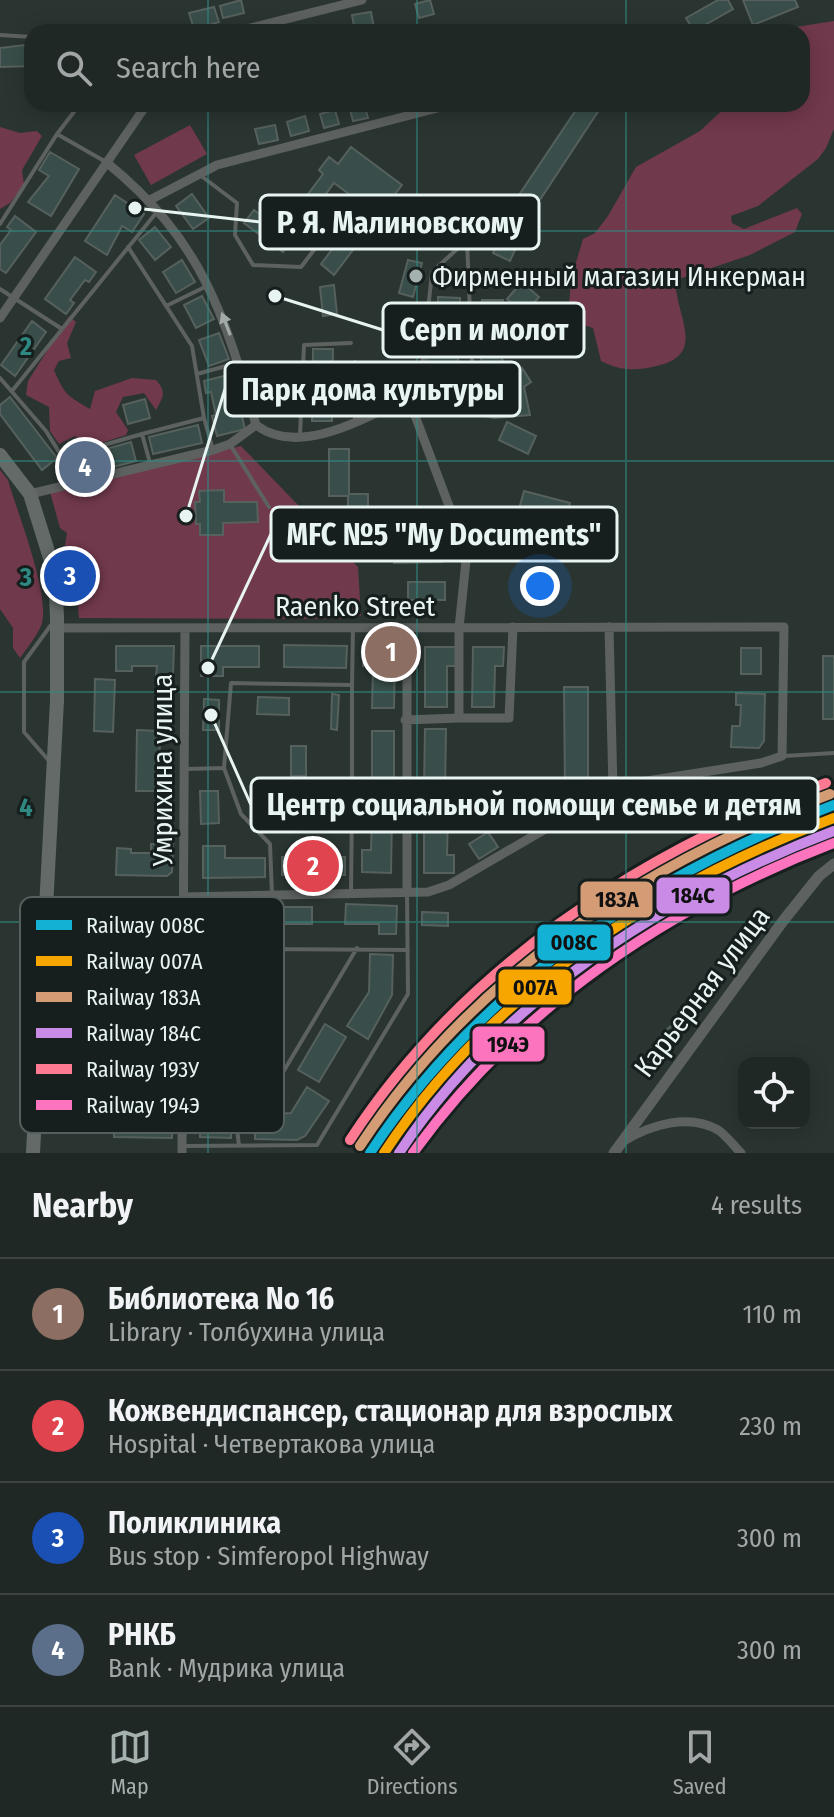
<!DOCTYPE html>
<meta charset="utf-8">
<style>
:root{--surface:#202826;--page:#2d3432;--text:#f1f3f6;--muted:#a2a6a7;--line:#3d4443;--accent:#a5b1ae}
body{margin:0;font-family:"Fira Sans Condensed",sans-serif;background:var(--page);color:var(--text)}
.controls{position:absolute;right:24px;bottom:24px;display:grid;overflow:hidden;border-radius:16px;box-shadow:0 4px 20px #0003}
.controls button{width:72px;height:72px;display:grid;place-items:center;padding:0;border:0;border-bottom:2px solid var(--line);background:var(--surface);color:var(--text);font:40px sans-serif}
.you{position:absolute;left:540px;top:586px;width:28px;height:28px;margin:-20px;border:6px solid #fff;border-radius:50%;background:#1a73e8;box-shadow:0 0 0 12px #1a73e833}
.badge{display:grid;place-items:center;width:52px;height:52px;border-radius:50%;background:var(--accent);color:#fff;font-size:26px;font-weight:700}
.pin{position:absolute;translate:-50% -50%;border:4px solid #fff;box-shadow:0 2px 8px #0006}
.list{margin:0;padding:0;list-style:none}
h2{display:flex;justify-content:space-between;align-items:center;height:104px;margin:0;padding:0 32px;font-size:34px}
h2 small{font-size:26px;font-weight:400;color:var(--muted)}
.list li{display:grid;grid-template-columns:52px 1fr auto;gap:24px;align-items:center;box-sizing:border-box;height:112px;padding:0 32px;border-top:2px solid var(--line)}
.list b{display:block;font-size:30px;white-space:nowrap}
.list p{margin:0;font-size:26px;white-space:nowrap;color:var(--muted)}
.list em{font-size:26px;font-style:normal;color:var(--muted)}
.icon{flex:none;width:44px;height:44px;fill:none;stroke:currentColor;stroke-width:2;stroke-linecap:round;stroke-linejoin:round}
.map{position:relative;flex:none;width:834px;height:1153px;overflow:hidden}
.search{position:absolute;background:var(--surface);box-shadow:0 4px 20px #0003;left:24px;right:24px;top:24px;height:88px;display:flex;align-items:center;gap:20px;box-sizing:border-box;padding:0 28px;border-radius:24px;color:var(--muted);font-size:30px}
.sheet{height:552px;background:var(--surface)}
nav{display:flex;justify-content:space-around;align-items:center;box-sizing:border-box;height:112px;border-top:2px solid var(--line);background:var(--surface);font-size:22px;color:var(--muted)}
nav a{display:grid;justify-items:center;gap:4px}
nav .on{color:var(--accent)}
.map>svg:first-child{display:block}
.green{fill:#71394c}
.building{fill:#394e4a;stroke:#56605d;stroke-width:2}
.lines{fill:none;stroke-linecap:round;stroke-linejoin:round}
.service{stroke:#5d6160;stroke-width:4}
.minor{stroke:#5d6160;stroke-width:9}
.tertiary{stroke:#5d6160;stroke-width:11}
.primary{stroke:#636a68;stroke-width:14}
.rail-1-casing{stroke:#161f1d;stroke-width:16}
.rail-2-casing{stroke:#161f1d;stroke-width:16}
.rail-3-casing{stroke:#161f1d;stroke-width:16}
.rail-4-casing{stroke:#161f1d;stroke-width:16}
.rail-5-casing{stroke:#161f1d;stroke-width:16}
.rail-6-casing{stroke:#161f1d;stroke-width:16}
.rail-1{stroke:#13b2d5;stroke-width:10}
.rail-2{stroke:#f7a600;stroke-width:10}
.rail-3{stroke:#d39c74;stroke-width:10}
.rail-4{stroke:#ca8be6;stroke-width:10}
.rail-5{stroke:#fe7a93;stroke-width:10}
.rail-6{stroke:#fc73be;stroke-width:10}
.oneway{fill:#a2aaa8}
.grid{fill:none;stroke:#2f8982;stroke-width:2;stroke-opacity:0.55}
.poi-dot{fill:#a5b1ae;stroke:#161f1d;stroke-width:3}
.labels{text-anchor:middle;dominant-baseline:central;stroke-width:6;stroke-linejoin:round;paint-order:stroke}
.poi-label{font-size:28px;fill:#e7f4f1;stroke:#161f1d;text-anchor:start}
.street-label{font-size:28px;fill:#e7f4f1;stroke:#161f1d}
.key{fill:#161f1d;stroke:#555f5d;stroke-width:2}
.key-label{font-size:22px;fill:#e7f4f1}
.grid-label{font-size:26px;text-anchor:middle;font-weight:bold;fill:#2f8982;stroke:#161f1d;stroke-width:6;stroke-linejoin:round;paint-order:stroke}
.leader{fill:none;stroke:#e7f4f1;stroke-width:3}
.callout-dot{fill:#e7f4f1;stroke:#161f1d;stroke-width:3}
.callout{fill:#161f1d;stroke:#e7f4f1;stroke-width:3}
.callout-label{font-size:30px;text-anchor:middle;font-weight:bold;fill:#e7f4f1}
.line-badge{stroke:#161f1d;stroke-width:3}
.pale-badge-label{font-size:22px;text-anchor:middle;font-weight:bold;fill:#111}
</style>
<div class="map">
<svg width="834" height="1153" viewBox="0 0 834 1153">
<rect width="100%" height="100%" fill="#2a3532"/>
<!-- green -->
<path class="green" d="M834,21V129L826,148L818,159L758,206L731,216L732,223L744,229L797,208L802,214L795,232L750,255L676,280C673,312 710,355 656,366C636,371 620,371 601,361L593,328L568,320L571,279L583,239L595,233L608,216L636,167L700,131L729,104H802V32H764Z
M190,125L207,154L151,185L134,155Z
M0,127L20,133L37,131L42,136L22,170L24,185L10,203L0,209Z
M69,316L76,322L67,343L71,358L59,361L54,370C65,396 68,396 90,409L95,391L132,378L156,380C167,392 163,397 156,410L144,393L123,397L116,412L128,430L126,435L88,447L75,436L59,444L50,431L49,407L26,395L28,381Z
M241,446L358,567L361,616L340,619L79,618L73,557L64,551L67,533L60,528L50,492Z
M0,470L8,480C17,512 52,598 41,626C36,637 27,648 20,658L13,648V628L0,609Z"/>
<!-- building -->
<path class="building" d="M241,0L244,13L223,18L220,6Z
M430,0L434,14L419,18L415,4Z
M718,0H728L733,9L694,31L686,18Z
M743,0H795L798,7L753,25Z
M214,7L219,22L194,29L189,13Z
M371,12L374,28L355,31L352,15Z
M25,45L32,52V66L0,67V48Z
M364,104L368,118L353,121L349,106Z
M580,104H603L532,212L510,261L493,253L515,201Z
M335,110L339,124L324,128L320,114Z
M305,116L309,131L291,136L287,122Z
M275,125L278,140L259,144L255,129Z
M351,147L402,185L334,275L321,264L365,206L334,183L283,252L244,223L254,210L281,230L323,174L319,170L329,157L338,164Z
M50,152L79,169L51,216L28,202L49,176L39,170Z
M192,194L209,218L193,229L176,206Z
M115,195L144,214L132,232L122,226L107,255L85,241Z
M15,216L36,232L6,273L0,269V245L11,230L7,227Z
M155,227L171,247L155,260L139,240Z
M75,257L96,272L89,282L85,280L70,300L74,303L66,314L45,299Z
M182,260L195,282L176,293L163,272Z
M408,260L422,263L413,297L399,293Z
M522,282L539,297L524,314L507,299Z
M334,285L337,314L323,316L320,287Z
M202,296L214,319L196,328L184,305Z
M438,297L460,298L458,365L426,363L427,352H436Z
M482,300H503L502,359L514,374L522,368L531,382L524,387L530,415L494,418L433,406L435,389L506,404L480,357Z
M32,321L46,332L15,376L1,365Z
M219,333L229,359L209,366L199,340Z
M313,349H333L332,421H312Z
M232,374L245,429L217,436L212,416L216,415L211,392L206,393L204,381Z
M10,397L57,458L42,470L0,414V405Z
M145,399L150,418L128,424L123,405Z
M507,422L536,436L528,454L499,440Z
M198,425L202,443L153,454L149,437Z
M131,442L136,461L83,475L78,457Z
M329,449H349V494H368V515L348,514V496H329Z
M224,490V502H257L258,522L223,523V535H200V524H196L195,502H200L199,491Z
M524,491L570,503L565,521L519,509Z
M394,544H442V562L394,563Z
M408,582H445V600H408Z
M284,645L347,646L346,668L284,667Z
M116,646H174L173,676H156L157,666H132V671H116Z
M201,646H259V667H223V676H201Z
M363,646L395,647L394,708H372L373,667L363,666Z
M425,647H457V666H447V707H425Z
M473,647H504L503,666H495L494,707H472Z
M741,648H761V674H741Z
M823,656H834V719H823Z
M95,679L115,680L113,732L94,731Z
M564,687H588V790H565Z
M736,693L765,694L764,741L759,748L731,747L732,726H740L741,705H736Z
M332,694L339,695L337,730L331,729Z
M258,697L289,698V715L257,714Z
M204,699L219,700V730H203Z
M425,729H446L445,789H424Z
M137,730L160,731L159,791H136Z
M372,731H394V790H372Z
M291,746H306V776H291Z
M200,791H218L219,823L201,824Z
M372,814H392L391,873L362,872V850H371Z
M424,815H448L447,855H454V873H424Z
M488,832L498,847L479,859L469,844Z
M151,844H173L172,872L167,876L116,875L117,848L131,849V853H151Z
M203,846H225V858H265V877L203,878Z
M282,857H345V875H282Z
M346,904L397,906L396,934H379V924H345Z
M281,907H312V924H281Z
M422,912L448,913V926L422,925Z
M370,954L393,955L392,995L368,1039L347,1026L369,992Z
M675,1022L683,1031L672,1041L664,1032Z
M325,1024L346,1037L319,1082L298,1070Z
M146,1084H172V1138L114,1137V1116H145Z
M307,1087L329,1101L305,1136L297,1140L255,1139V1115L291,1113Z
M201,1088L223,1089L222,1119H231V1138L200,1137Z"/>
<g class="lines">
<!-- service -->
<path class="service" d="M0,35L32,37
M80,104L57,134L106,162
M200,175L237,203L235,235L253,265L301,267L349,204
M0,224L57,134
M128,247L192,346L204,418
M0,289L62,329
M166,306L207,286
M197,374L237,363
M421,377L432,272L467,240
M0,378L46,431L77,481
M12,391L156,213
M408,397L421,377L461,378L472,361L467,240
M355,420V362
M142,434L204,418L213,450
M300,435L304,345L351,343
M231,446L269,507
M62,457L142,434L150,463
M352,685L353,628
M784,756L834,753
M50,762L24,732V662L51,625
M185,769L224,768L231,683L352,685V803L406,805
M351,892L352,803
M112,942H132L130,972
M264,949L408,950
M183,1012L227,1013V950L264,949L272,895L270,844L241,814L224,768
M182,1082L223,1085L227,1013
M223,1085L233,1091L239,1146
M233,1091L262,1090L276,1084L357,948
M99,1103L130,1104V972H183
M184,1146L317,1145L408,994L407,893"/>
<!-- minor -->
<path class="minor" d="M235,32L362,0
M106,162C201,239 224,312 256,425C300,458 367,417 408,397L463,543L466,561L459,628V718L405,720
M148,201L217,165L453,104
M0,318L147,104
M30,494L213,450L230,444L256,425
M609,627L613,789
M58,628L784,627L782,756L761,763L621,785L449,885L428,892L183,897
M407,628V893
M459,718H509L513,627
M624,1141C650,1125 689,1113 718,1130C726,1135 734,1146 741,1153
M182,1153L185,628"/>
<!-- tertiary -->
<path class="tertiary" d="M614,1153L783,921L819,876L834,864"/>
<!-- primary -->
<path class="primary" d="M0,455L30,494L55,574L57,617V701L33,1153"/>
<!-- rail-1 casing -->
<g class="rail-1-casing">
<path id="rail-1" d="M370,1153C480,986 650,875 834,805"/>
</g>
<!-- rail-2 casing -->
<g class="rail-2-casing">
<path id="rail-2" d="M384,1153C489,993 658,884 834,818"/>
</g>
<!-- rail-3 casing -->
<g class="rail-3-casing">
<path id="rail-3" d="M360,1146C471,977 643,864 830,794"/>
</g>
<!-- rail-4 casing -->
<g class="rail-4-casing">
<path id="rail-4" d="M399,1153C501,1000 665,895 834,831"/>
</g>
<!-- rail-5 casing -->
<g class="rail-5-casing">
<path id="rail-5" d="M350,1140C462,968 637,854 826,783"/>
</g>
<!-- rail-6 casing -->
<g class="rail-6-casing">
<path id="rail-6" d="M413,1153C517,1008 669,906 834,843"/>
</g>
<!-- rail-1 -->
<use href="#rail-1" class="rail-1"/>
<!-- rail-2 -->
<use href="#rail-2" class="rail-2"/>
<!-- rail-3 -->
<use href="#rail-3" class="rail-3"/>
<!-- rail-4 -->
<use href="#rail-4" class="rail-4"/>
<!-- rail-5 -->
<use href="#rail-5" class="rail-5"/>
<!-- rail-6 -->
<use href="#rail-6" class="rail-6"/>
</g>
<!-- one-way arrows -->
<defs><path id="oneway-solid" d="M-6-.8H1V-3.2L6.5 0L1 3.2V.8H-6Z" transform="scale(2)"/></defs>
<use class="oneway" href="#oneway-solid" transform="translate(226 324) rotate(-111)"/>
<!-- grid -->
<path class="grid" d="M208,0V32M417,0V32M626,0V32M208,104V1153M417,104V1153M626,104V1153M0,231H834M0,461H834M0,692H834M0,922H834"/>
<!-- markers -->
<circle class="poi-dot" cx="416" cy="276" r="8"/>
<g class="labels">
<!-- poi labels -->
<g class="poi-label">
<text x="432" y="276">Фирменный магазин Инкерман</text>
</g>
<!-- street labels -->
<g class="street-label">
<text x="355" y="606">Raenko Street</text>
<text transform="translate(162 770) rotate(-90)">Умрихина улица</text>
<text transform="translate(702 992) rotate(-53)">Карьерная улица</text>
</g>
</g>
<!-- legend -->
<rect x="20" y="897" width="264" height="236" rx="12" class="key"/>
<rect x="36" y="920" width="36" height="10" fill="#13b2d5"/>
<rect x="36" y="956" width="36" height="10" fill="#f7a600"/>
<rect x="36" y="992" width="36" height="10" fill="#d39c74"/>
<rect x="36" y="1028" width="36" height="10" fill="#ca8be6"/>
<rect x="36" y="1064" width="36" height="10" fill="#fe7a93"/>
<rect x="36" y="1100" width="36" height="10" fill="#fc73be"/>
<g class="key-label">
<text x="86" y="933">Railway 008С</text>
<text x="86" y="969">Railway 007А</text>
<text x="86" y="1005">Railway 183А</text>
<text x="86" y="1041">Railway 184С</text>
<text x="86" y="1077">Railway 193У</text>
<text x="86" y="1113">Railway 194Э</text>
</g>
<g class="grid-label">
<text x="26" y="355">2</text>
<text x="26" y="586">3</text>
<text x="26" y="816">4</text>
</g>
<!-- callouts -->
<path class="leader" d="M135 208L260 222M275 296L383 330M186 516L225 389M208 668L271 534M211 715L251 805"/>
<g class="callout-dot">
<circle cx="135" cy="208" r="8"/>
<circle cx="275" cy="296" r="8"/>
<circle cx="186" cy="516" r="8"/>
<circle cx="208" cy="668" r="8"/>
<circle cx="211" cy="715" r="8"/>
</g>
<g class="callout">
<rect x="260" y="195" width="279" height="54" rx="8"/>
<rect x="383" y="303" width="201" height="54" rx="8"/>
<rect x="225" y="362" width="295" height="54" rx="8"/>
<rect x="271" y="507" width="346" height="54" rx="8"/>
<rect x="251" y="778" width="567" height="54" rx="8"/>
</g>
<g class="callout-label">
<text x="400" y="233">Р. Я. Малиновскому</text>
<text x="484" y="340">Серп и молот</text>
<text x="373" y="400">Парк дома культуры</text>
<text x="444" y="545">MFC №5 "My Documents"</text>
<text x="534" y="815">Центр социальной помощи семье и детям</text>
</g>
<g class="line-badge">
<rect x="655" y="876" width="76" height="39" rx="8" fill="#ca8be6"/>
<rect x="579" y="880" width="75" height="39" rx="8" fill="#d39c74"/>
<rect x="536" y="923" width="76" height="39" rx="8" fill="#13b2d5"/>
<rect x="497" y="968" width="76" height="38" rx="8" fill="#f7a600"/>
<rect x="471" y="1025" width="75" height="38" rx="8" fill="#fc73be"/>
</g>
<g class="pale-badge-label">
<text x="693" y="903">184С</text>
<text x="617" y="907">183А</text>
<text x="574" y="950">008С</text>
<text x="535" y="995">007А</text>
<text x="508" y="1052">194Э</text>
</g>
</svg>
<div class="controls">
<button><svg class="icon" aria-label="locate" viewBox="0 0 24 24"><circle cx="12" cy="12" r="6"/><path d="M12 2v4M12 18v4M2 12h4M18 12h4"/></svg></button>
</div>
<div class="you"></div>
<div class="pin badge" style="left:391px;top:652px;background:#8d6e63">1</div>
<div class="pin badge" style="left:313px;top:866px;background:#e0444e">2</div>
<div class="pin badge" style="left:70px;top:576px;background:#1a4fb4">3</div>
<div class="pin badge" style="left:85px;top:467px;background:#5c6f8a">4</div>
<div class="search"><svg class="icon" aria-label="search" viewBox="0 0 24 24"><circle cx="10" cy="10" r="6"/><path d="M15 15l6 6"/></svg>Search here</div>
</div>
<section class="sheet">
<h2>Nearby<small>4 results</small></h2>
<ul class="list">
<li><span class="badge" style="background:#8d6e63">1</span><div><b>Библиотека No 16</b><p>Library · Толбухина улица</p></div><em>110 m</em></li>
<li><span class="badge" style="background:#e0444e">2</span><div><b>Кожвендиспансер, стационар для взрослых</b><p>Hospital · Четвертакова улица</p></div><em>230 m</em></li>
<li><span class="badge" style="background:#1a4fb4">3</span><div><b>Поликлиника</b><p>Bus stop · Simferopol Highway</p></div><em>300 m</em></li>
<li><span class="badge" style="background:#5c6f8a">4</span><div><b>РНКБ</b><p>Bank · Мудрика улица</p></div><em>300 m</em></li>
</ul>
</section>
<nav>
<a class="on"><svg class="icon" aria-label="map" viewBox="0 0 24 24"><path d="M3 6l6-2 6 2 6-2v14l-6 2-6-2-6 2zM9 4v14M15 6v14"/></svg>Map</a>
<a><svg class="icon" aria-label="directions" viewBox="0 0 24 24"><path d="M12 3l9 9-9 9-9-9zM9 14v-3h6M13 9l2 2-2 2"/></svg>Directions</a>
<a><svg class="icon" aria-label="saved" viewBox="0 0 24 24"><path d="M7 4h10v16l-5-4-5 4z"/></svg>Saved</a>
</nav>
